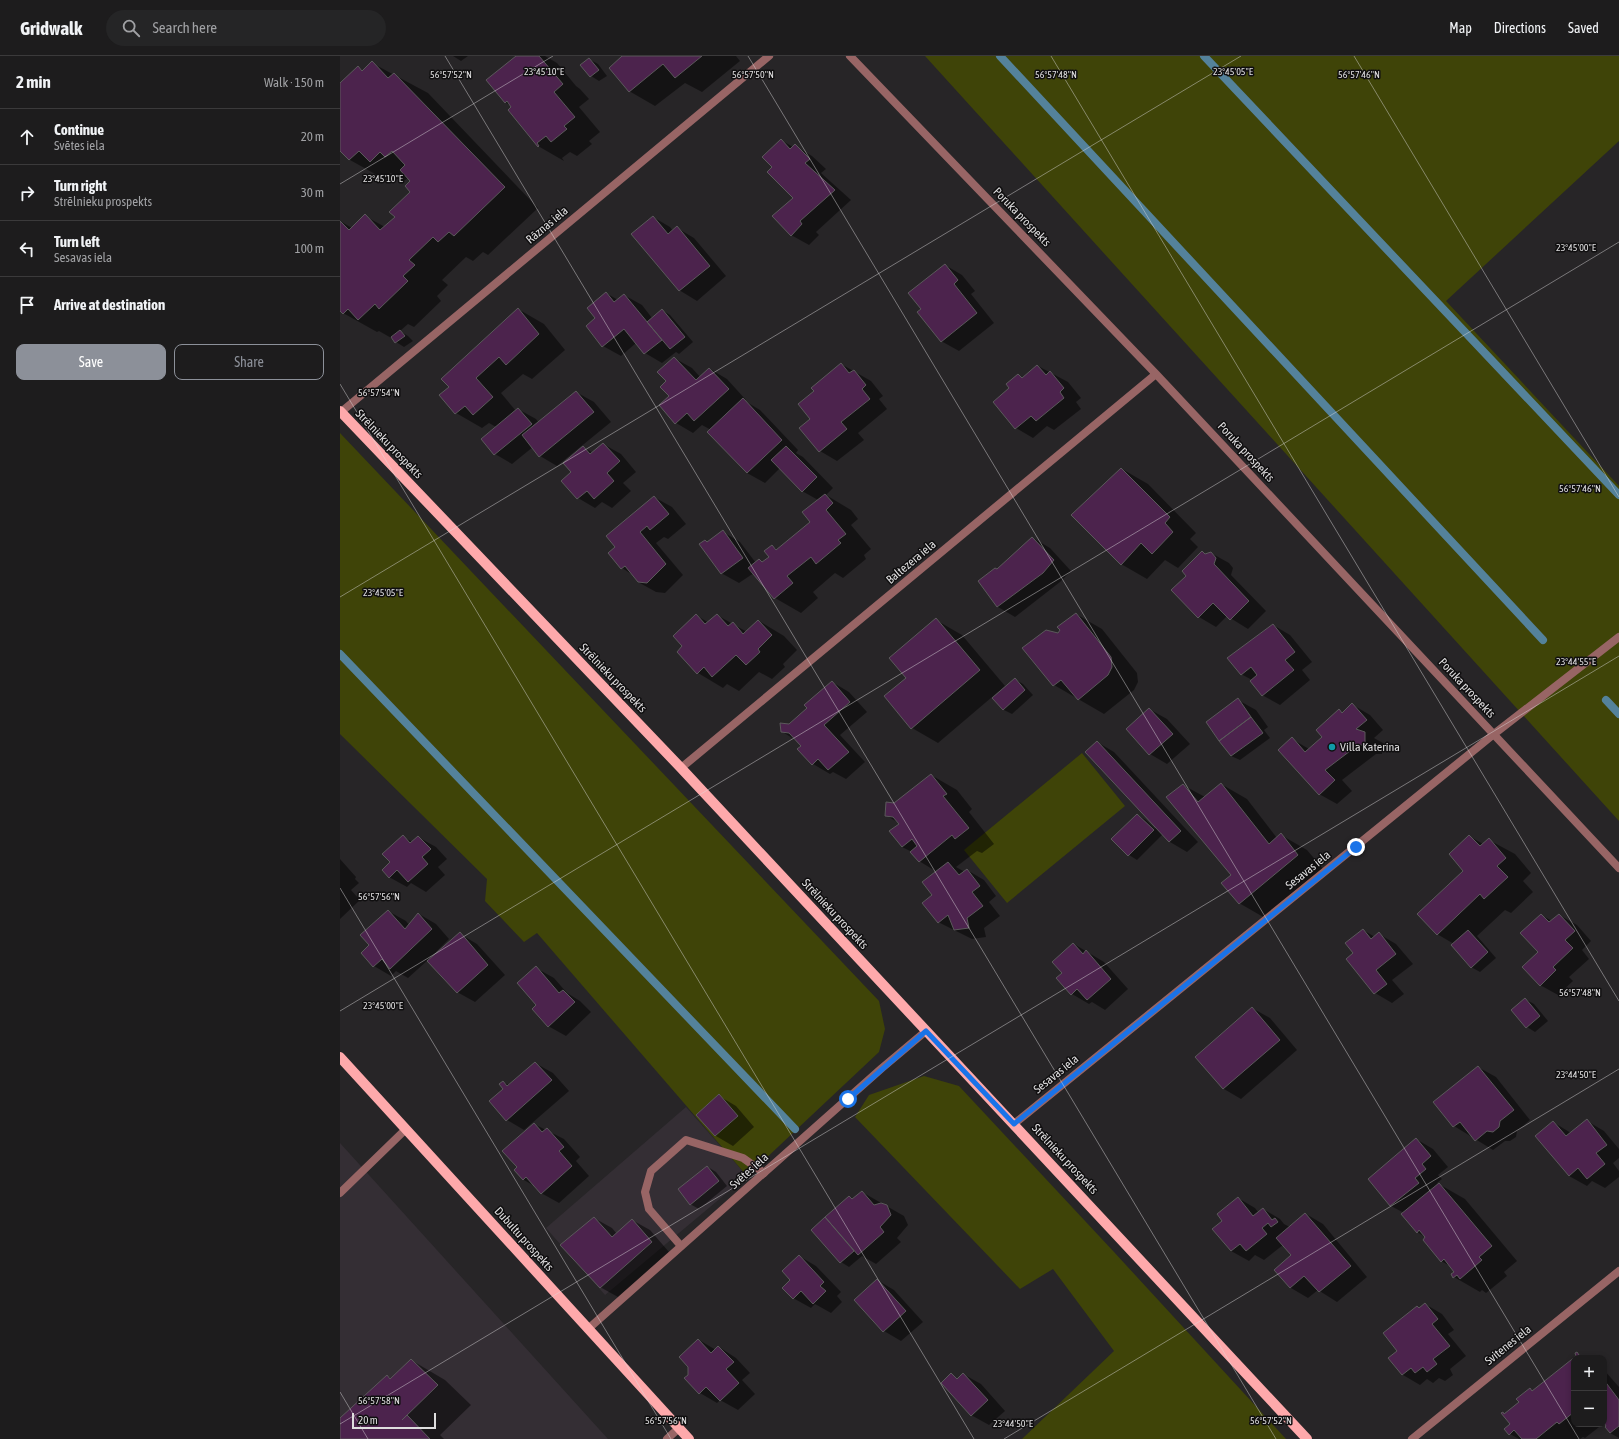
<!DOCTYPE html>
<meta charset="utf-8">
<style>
:root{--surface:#1d1c1d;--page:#252526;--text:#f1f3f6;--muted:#a0a1a4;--line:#3b3a3b;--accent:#8c9099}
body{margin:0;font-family:"Asap Condensed",sans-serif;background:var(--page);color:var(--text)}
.controls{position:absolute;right:12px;bottom:12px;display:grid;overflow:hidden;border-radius:8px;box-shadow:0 2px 6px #0003}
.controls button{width:36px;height:36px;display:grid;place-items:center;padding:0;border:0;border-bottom:1px solid var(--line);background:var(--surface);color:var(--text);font:20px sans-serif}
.scale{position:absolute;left:12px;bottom:10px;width:84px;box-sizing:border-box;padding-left:4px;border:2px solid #dfdedf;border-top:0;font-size:11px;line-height:14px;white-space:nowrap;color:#dfdedf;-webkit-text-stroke:3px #100f10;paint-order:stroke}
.stop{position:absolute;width:12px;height:12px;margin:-9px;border:3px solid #1a73e8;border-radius:50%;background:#fff}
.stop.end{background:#1a73e8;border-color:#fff;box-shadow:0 1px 4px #0008}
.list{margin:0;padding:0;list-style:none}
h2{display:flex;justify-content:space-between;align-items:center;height:52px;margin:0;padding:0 16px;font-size:17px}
h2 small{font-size:13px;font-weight:400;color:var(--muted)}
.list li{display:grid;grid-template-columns:26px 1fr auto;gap:12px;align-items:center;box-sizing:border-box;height:56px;padding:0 16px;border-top:1px solid var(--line)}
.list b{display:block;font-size:15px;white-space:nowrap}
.list p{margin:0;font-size:13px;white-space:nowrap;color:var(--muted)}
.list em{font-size:13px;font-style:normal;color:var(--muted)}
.actions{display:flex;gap:8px;padding:12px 16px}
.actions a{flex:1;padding:9px 0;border:1px solid var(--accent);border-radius:8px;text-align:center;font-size:14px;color:var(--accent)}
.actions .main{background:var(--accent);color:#fff}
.icon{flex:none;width:22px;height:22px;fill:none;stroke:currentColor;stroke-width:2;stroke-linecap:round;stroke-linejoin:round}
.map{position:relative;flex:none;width:1279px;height:1383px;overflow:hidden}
header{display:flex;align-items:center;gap:24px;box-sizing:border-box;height:56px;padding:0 20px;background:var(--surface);border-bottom:1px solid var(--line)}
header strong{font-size:19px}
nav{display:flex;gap:22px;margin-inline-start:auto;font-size:14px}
.search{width:280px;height:36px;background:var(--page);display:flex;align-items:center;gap:10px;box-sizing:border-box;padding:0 14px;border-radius:22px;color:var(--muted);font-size:15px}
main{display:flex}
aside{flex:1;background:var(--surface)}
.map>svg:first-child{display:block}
.built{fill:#342e34}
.green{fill:#3f4408}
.shadow{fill:#0007}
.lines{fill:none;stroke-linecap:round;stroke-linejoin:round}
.stream{stroke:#54829b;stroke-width:8}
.building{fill:#4c234d;stroke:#5b595b}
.service{stroke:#986565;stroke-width:8}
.minor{stroke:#986565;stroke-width:8}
.primary{stroke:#fea9ab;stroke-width:10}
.route{stroke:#1a73e8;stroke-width:5}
.ticks{fill:none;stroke:#dfdedf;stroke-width:1;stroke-opacity:0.45}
.culture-dot{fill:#0f9aa8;stroke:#100f10;stroke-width:1.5}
.labels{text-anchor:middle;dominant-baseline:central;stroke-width:3;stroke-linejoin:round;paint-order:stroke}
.street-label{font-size:12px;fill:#dfdedf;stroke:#100f10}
.poi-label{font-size:12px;fill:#dfdedf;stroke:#100f10;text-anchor:start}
.ticks-label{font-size:10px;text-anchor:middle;fill:#dfdedf;stroke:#100f10;stroke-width:3;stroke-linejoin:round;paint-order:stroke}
</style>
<header>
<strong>Gridwalk</strong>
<div class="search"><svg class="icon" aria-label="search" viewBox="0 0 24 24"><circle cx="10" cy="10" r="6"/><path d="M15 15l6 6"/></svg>Search here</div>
<nav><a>Map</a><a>Directions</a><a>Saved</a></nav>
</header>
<main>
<aside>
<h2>2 min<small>Walk · 150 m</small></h2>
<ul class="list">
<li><svg class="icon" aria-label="ahead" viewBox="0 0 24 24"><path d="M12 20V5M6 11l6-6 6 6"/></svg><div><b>Continue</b><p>Svētes iela</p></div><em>20 m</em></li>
<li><svg class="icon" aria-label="right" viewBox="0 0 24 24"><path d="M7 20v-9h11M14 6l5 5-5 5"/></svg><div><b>Turn right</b><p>Strēlnieku prospekts</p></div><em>30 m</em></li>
<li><svg class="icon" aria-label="left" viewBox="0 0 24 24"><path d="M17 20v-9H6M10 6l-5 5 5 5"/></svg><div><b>Turn left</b><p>Sesavas iela</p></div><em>100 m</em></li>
<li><svg class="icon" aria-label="arrive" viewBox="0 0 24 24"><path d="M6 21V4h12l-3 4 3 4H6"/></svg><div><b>Arrive at destination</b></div></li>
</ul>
<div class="actions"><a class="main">Save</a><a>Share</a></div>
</aside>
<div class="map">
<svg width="1279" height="1383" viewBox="0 0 1279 1383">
<rect width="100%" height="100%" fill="#272527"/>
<!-- built -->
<path class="built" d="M346,1051L407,1120L265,1239L206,1172Z
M0,1087L268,1383H0Z"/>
<!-- green -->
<path class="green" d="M585,0H1279V85L1106,245L1279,430V765Z
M0,377L539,945L545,973L539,996L407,1120L197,877L184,886L145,845L147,823L0,678Z
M742,697L785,750L667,847L624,794Z
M584,1020L619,1030L774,1196L946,1383H682L774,1295L713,1213L680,1233L515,1061L529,1039Z"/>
<!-- shadow -->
<path class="shadow" d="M113,0H128L121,5Z
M177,0H205L217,7L236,30L240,33L249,43L239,51L260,76L249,85L252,88L237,100L230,96L222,102L224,105L198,90L173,51L165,46Z
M284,0H396L400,5L362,36L345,27L315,50L289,35Z
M249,3L258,8L267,20L259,25L251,20Z
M32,7L88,37L198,152L148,199L143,196L133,205L126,201L102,224L108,229L97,240L101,245L74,271L68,268L60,275L68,280L73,285L64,291L56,286L53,283L39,275L37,276L3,257L0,253V165L12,172L25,160L45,171L56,161L72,136L71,125L68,122L64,125L51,117L44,123L10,104L0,93V29L18,11L23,15Z
M441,84L453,91L455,90L472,100L486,113L481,117L511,144L476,176L479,179L469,189L451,179L455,142Z
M313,161L330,171L333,175L337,172L354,182L386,220L357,245L339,234Z
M605,209L622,219L635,235L631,238L654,267L619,295L601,285L582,253Z
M266,237L278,244L284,239L302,249L312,262L322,254L330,259L353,286L339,298L336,296L322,307L305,297L296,287L281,300L263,290L247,270L256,262Z
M178,253L204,268L225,294L192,323L183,318L161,337L176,355L178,353L196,363L199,367L236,336L254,346L271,366L217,410L200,400L193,391L172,408L155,398L156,371L149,367L142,372L116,357L101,340L110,331Z
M334,302L352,312L361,322L370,313L387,323L406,344L405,345L420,354L458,394L456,397L463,401L493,432L486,439L511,454L518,463L511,469L531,493L524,499L526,503L503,522L495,517L473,536L478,542L461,557L435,542L414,517L399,527L381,517L368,487L383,476L400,486L416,507L419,504L424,506L430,501L432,490L438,494L472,466L478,444L462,435L440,412L425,427L407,417L371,374L362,369L353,377L336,367L328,325Z
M501,308L531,325L543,340L539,343L547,353L518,377L524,384L497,405L480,395L461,372L472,363L475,335Z
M698,310L728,326L741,342L736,346L741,353L714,374L707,370L693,382L676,372L671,332L678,319L683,322Z
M263,388L281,398L296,416L283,427L291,435L272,452L262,446L255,452L238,442L232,416L243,391L253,397Z
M782,413L808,428L856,477L850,483L858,491L838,512L825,504L807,523L781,508Z
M314,441L332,451L346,468L328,483L324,481L316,487L343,519L325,537L316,536L298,526L293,519L282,512L276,491Z
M693,482L710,492L731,515L720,526L675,561L658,551L640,525L657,514Z
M871,497L889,507L893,512L891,519L926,555L908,573L887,560L876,571L859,561L866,499Z
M736,558L762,573L797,617L798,626L794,634L764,658L714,629L718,578Z
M356,559L369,567L377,559L407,576L419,565L444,580L457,594L443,608L445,611L432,623L419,616L399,635L387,628L383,632L358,617L344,590Z
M596,564L622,579L665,630L598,687L572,672L567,622Z
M933,569L950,579L972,606L962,614L970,624L940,649L922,639L912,624L901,618Z
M675,623L683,628L693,639L672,658L664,654L654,642Z
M492,626L509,636L527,656L500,679L525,706L506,723L493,716L490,718L473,708L459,693L462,690L457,685L441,675L468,652Z
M898,644L916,654L928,671L924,674L930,682L900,704L891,700Z
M1013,649L1030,659L1043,674L1034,682L1043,687L1042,698H1036L1002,724L1012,735L997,748L979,738L952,683L969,693L983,681L999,655L1003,657Z
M809,653L827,663L850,688L827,708L810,698Z
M757,686L774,696L858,786L847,796L830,786L823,778L797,804L789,799L798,759L806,764L815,773L816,771Z
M591,719L617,734L632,753L629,756L654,788L642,797L637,795L616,811L625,816L627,814L644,824L656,840L649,846L660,860L644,872L646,881L632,883L598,866L593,839L597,816L579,805L572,796L562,791L560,768L546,759L555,748Z
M881,728L907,743L937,782L941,779L967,794L984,814L925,862L899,847L892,819L843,729L865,741Z
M1129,780L1143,788L1149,784L1175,798L1191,817L1183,825L1193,836L1171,857L1165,854L1137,880L1156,902L1140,916L1131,911L1114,888L1097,878L1125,815Z
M63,781L73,786L78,781L96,791L107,803L98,811L105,819L86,836L71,827L67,831L49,821L51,806Z
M0,803L16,821L15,823L19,827L11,834L20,844L0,863Z
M48,855L66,865L69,869L79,858L96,868L109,883L90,902L91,903L120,878L137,888L165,919L135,946L117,936L88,904L68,922L56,915L51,920L34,910L30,889Z
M1201,859L1212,865L1219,859L1237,869L1251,885L1242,894L1249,903L1229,921L1233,925L1218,939L1200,929L1199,896Z
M1023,874L1035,881L1039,878L1056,888L1073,908L1052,924L1064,938L1052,947L1035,937L1014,897Z
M734,888L764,906L788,933L765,954L752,946L749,948L732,938L718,922L723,917Z
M196,912L214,922L227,937L240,945L251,956L226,980L208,970L198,949Z
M1185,943L1194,948L1208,965L1195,976L1187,971Z
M912,952L930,962L957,994L901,1043L884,1033L856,1001Z
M195,1007L213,1017L229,1035L184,1074L167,1064L163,1026L169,1029Z
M1138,1011L1156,1021L1190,1064L1177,1075L1176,1081L1170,1085H1165L1153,1094L1114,1070Z
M379,1040L396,1050L414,1071L393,1090L376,1080L357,1059Z
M1247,1065L1264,1075L1279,1093V1102L1273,1107L1279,1115V1121L1265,1132L1252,1125L1247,1130L1229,1120L1213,1066L1231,1077Z
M194,1068L224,1083L240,1101L236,1105L249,1120L219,1147L201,1137L196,1131L184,1124L175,1114L178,1111Z
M1076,1083L1093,1093L1108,1111L1098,1119L1102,1123L1097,1127L1125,1143L1177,1205L1164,1216L1167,1220L1146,1237L1142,1234L1140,1236L1114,1221L1115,1216L1112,1211L1101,1205L1087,1182L1077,1176L1064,1157L1051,1150L1029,1123Z
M368,1111L376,1116L387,1130L359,1153L350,1148Z
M522,1136L564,1160L568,1169L557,1182L561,1186L536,1208L522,1200L509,1211L501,1206L472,1174L510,1141L514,1143Z
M898,1142L915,1152L918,1156L923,1153L940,1163L944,1168L950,1171L966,1158L983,1168L1027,1221L997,1246L978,1234L968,1242L951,1232L936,1214L952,1199L943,1189L924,1204L915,1199L909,1205L891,1195L884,1165Z
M254,1162L272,1172L277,1178L292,1164L310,1174L329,1196L278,1241L260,1231Z
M459,1200L476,1210L501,1236L497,1240L502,1246L491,1257L475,1248L471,1252L453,1242L452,1224Z
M537,1224L554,1234L583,1266L561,1285L544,1275L515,1244Z
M1085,1248L1102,1258L1114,1274L1108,1278L1126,1300L1110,1313L1113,1319L1105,1325L1099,1322L1093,1327L1087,1323L1080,1329L1063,1319L1049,1302L1058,1295Z
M359,1284L376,1294L379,1291L396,1302L410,1317L402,1324L415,1338L398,1354L380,1344L377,1347L360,1337L349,1319Z
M1234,1303V1368H1263L1245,1382L1243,1381L1240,1383H1179L1170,1378L1171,1368L1161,1355L1166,1358L1181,1346L1190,1333L1194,1336Z
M71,1304L105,1324L131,1349L100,1379L104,1383H0V1363L47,1320L52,1323Z
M1264,1314L1279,1331V1382L1270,1377L1268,1370L1264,1367Z
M623,1318L641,1328L665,1355L649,1369L631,1359L611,1319L618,1323Z"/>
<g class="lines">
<!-- stream -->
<path class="stream" d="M660,0L1203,584
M864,0L1279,439
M0,598L455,1073
M1266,644L1279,658"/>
</g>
<!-- building -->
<path class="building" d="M176,0H199L223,28L214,36L235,61L224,70L227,73L211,86L206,80L197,87L199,90L198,91L168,54L171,51L167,45L165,47L146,24Z
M282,0H362L335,22L323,8L289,36L269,12Z
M249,2L259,14L250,21L240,9Z
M32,5L48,22L54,17L165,131L114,180L109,176L98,186L93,181L69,204L75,209L63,220L68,225L39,253L35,248L18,264L8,253L3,258L0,255V165L9,174L25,158L40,174L55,161L49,156L70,136L65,130L70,125L60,114L65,109L52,95L45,101L40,96L30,106L19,95L9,104L0,95V27L18,10L22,15Z
M441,83L450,93L455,88L470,103L465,107L495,134L460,165L462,168L451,180L432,160L453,142L427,116L432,111L422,101Z
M313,160L328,178L337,170L370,210L339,235L291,178Z
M605,208L618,224L614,228L637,257L601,286L577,256L581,253L568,237Z
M266,236L274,246L284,238L322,284L304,298L284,273L262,291L246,270L255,262L247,252Z
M178,252L199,278L166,309L159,301L136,322L153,341L133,359L125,350L115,358L99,339L109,331L101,323Z
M322,253L345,281L330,293L307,266Z
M60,274L65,280L55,287L51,281Z
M334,301L356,324L369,312L389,333L354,365L347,357L335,368L319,349L329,340L320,331L326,325L317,316Z
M501,307L509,317L514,314L526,329L522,333L530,343L501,366L507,373L479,396L459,372L470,363L458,348L474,335L471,332Z
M697,309L706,319L710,315L724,332L720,336L724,342L696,365L691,360L675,373L653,346L669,332L666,328L678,318L682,322Z
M236,335L254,356L199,401L182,379Z
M403,342L442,384L407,417L367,376Z
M178,352L192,368L154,399L141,383Z
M263,387L280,405L267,417L274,425L254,443L247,435L237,443L221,425L231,416L223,407L243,390L250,398Z
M446,390L477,421L462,436L431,404Z
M781,412L830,461L825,467L833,476L812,498L801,487L781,509L731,459Z
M485,438L493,447L486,454L506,478L498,484L501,487L476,508L471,501L447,520L453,527L434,543L408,512L419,503L422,506L429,501L424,495L432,489L436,494L470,466L462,456Z
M314,440L329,458L310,474L307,470L300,476L326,508L307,527L298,526L285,510L281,513L268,497L275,491L266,480Z
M383,474L403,502L381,518L359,488L365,484L367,486Z
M692,481L714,504L703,517L657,551L638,525L655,512L657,513Z
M862,495L865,498L871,496L876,502L874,508L909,545L890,564L873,547L858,562L831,534L846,520L842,515Z
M736,557L771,601L772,611L768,619L738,644L721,624L713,630L682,592L706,574L718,577L720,574L717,571Z
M356,558L365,568L377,558L388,570L393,566L403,578L418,564L432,579L418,593L420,596L406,609L396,599L372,621L364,611L357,618L337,596L342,590L333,580Z
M596,562L640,614L571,673L544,640L566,622L549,602Z
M933,568L955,596L945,604L954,614L922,640L910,625L917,619L911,611L901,619L887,602Z
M675,622L685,634L663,654L652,642Z
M492,625L510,646L484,669L509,696L488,714L478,703L472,709L457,693L461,690L449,677L441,676L440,667L449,668L467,652L464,649Z
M898,642L911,661L879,685L866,666Z
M1012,647L1027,664L1016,673L1025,676V689H1018L985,714L995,724L979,739L938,694L952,681L965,696L982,681L976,674L999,653L1002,657Z
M809,652L833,678L809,699L786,673Z
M911,661L923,677L891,700L879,685Z
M757,685L841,775L829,786L745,696Z
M591,718L607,738L603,740L629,772L615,783L612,779L579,806L570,796L577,790L572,783L562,791L549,775L559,768L553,761L545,760L546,746L554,747Z
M881,727L929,788L941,777L958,799L899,848L881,827L891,819L826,741L843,728L858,746Z
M797,758L814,774L788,800L771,783Z
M63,779L70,787L78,780L91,793L82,801L88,808L68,826L57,814L49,822L42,814L50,806L42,798Z
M1129,779L1140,790L1149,782L1166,802L1157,810L1168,821L1144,843L1140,838L1097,879L1077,858L1123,815L1109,798Z
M608,806L619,819L627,813L640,830L632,836L643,850L627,862L629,872L614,874L608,859L598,867L582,847L592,839L582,826Z
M48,854L65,873L78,857L92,873L50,913L42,903L33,911L21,897L29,889L20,879Z
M1201,858L1209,866L1219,858L1235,875L1225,884L1233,892L1213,911L1216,914L1200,930L1182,911L1198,896L1180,877Z
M1023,873L1031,883L1039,876L1056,898L1036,914L1047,928L1034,938L1006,903L1013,897L1005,887Z
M1128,874L1148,896L1131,912L1111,889Z
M120,876L148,909L117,937L87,905Z
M733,887L743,898L746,894L771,923L747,944L737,933L731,939L716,922L722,917L712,906Z
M196,910L219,937L223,934L235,946L208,971L192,953L196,949L177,927Z
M1185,942L1200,960L1186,972L1171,954Z
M912,951L940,984L883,1033L855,1001Z
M195,1006L212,1024L166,1065L149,1045L163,1033L159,1028L163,1025L167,1030Z
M1138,1010L1174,1054L1160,1065L1159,1071L1153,1076L1147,1075L1135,1085L1120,1066L1113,1071L1093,1046Z
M379,1038L398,1060L375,1080L356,1059Z
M1247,1063L1267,1089L1256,1097L1265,1108L1247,1123L1238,1112L1229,1120L1195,1080L1213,1065L1226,1080Z
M194,1067L202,1076L207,1072L224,1091L219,1095L232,1110L201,1138L186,1121L183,1124L174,1114L177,1111L162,1095Z
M1076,1082L1091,1100L1082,1108L1086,1113L1075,1122L1079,1127L1050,1150L1028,1123Z
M367,1110L379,1125L350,1149L338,1133Z
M1099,1127L1152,1190L1139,1201L1142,1204L1120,1223L1117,1219L1113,1222L1111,1218L1114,1216L1104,1203L1101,1206L1083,1184L1085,1181L1079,1174L1077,1177L1061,1158Z
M522,1135L534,1149L541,1147L547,1149L551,1159L540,1171L544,1176L518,1199L485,1161L509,1140L512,1143Z
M898,1141L913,1160L923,1152L932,1164L935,1162L938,1166L931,1171L928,1167L922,1172L927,1178L906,1195L900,1188L891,1195L872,1173L882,1165L877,1158Z
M965,1157L1011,1210L979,1236L964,1220L950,1232L934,1214L951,1199L936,1182Z
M254,1161L272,1181L292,1163L312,1186L260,1232L220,1189Z
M485,1161L514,1195L500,1207L471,1174Z
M459,1199L484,1226L480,1230L486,1235L473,1248L461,1235L453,1243L442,1232L450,1224L442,1215Z
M537,1223L566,1255L543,1276L514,1244Z
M1085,1247L1098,1263L1092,1268L1110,1290L1093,1303L1097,1308L1087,1316L1083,1311L1075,1317L1071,1312L1062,1319L1048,1302L1057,1295L1043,1277L1077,1250L1079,1252Z
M358,1283L371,1297L378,1290L394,1306L386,1313L399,1327L380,1345L366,1331L359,1338L344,1322L348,1319V1311L339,1301Z
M1237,1296L1241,1302H1234V1356L1219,1368L1217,1366L1196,1383H1182L1174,1374L1169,1379L1164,1373L1170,1368L1161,1357L1163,1356L1164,1358L1179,1346L1176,1343L1190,1332L1192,1335L1236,1300L1235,1297Z
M71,1303L98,1329L62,1364L67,1359L90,1383H0V1362L47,1319L50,1323Z
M611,1317L617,1323L623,1317L648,1344L631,1360L601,1327Z
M1264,1324L1279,1344V1370L1270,1377L1265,1371L1266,1370L1264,1367Z"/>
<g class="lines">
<!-- service -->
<path class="service" d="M0,1137L66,1073
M341,1190L309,1153L305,1136L311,1115L346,1084L403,1102L424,1117"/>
<!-- minor -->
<path class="minor" d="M510,0L816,318L1279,812
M1,356L429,0
M341,712L816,318
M674,1068L1154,678L1279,581
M248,1273L542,1012L586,975
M327,1383L339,1372
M1072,1383L1279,1215"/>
<!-- primary -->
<path class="primary" d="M0,355L341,712L967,1383
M0,1001L349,1383"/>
</g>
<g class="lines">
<!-- route -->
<path class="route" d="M508,1043L586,975L674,1068L1016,791"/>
</g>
<!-- ticks -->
<path class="ticks" d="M105,0L936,1383M408,0L1239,1383M711,0L1279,945M1014,0L1279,441M0,128L213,0M0,328L634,1383M0,541L901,0M0,832L331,1383M0,955L1279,186M0,1336L28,1383M0,1368L1279,600M664,1383L1279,1013"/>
<!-- markers -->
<circle class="culture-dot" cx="992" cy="691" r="4"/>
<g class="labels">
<!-- street labels -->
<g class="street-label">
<text transform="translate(682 161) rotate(46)">Poruka prospekts</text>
<text transform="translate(207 169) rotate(-40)">Rāznas iela</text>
<text transform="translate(49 388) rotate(46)">Strēlnieku prospekts</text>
<text transform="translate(906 396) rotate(47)">Poruka prospekts</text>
<text transform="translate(571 506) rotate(-40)">Baltezera iela</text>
<text transform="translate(273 622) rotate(46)">Strēlnieku prospekts</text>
<text transform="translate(1127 632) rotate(47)">Poruka prospekts</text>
<text transform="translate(968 814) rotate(-39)">Sesavas iela</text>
<text transform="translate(495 858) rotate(47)">Strēlnieku prospekts</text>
<text transform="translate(716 1018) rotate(-39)">Sesavas iela</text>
<text transform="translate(725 1103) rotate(47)">Strēlnieku prospekts</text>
<text transform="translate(409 1115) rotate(-42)">Svētes iela</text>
<text transform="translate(184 1183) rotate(48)">Dubultu prospekts</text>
<text transform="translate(1168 1289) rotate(-39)">Svitenes iela</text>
</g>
<!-- poi labels -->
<g class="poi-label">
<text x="1000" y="691">Villa Katerina</text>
</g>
</g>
<g class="ticks-label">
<text x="204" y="19">23°45'10"E</text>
<text x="893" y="19">23°45'05"E</text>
<text x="111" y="22">56°57'52"N</text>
<text x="413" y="22">56°57'50"N</text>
<text x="716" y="22">56°57'48"N</text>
<text x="1019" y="22">56°57'46"N</text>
<text x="43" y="126">23°45'10"E</text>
<text x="1236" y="195">23°45'00"E</text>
<text x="39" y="340">56°57'54"N</text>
<text x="1240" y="436">56°57'46"N</text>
<text x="43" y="540">23°45'05"E</text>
<text x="1236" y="609">23°44'55"E</text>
<text x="39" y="844">56°57'56"N</text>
<text x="1240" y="940">56°57'48"N</text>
<text x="43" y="953">23°45'00"E</text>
<text x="1236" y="1022">23°44'50"E</text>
<text x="39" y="1348">56°57'58"N</text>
<text x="326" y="1368">56°57'56"N</text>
<text x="931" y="1368">56°57'52"N</text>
<text x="673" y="1371">23°44'50"E</text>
</g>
</svg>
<div class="controls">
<button>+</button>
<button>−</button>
</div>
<div class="scale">20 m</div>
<div class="stop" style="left:508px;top:1043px"></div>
<div class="stop end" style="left:1016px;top:791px"></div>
</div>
</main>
